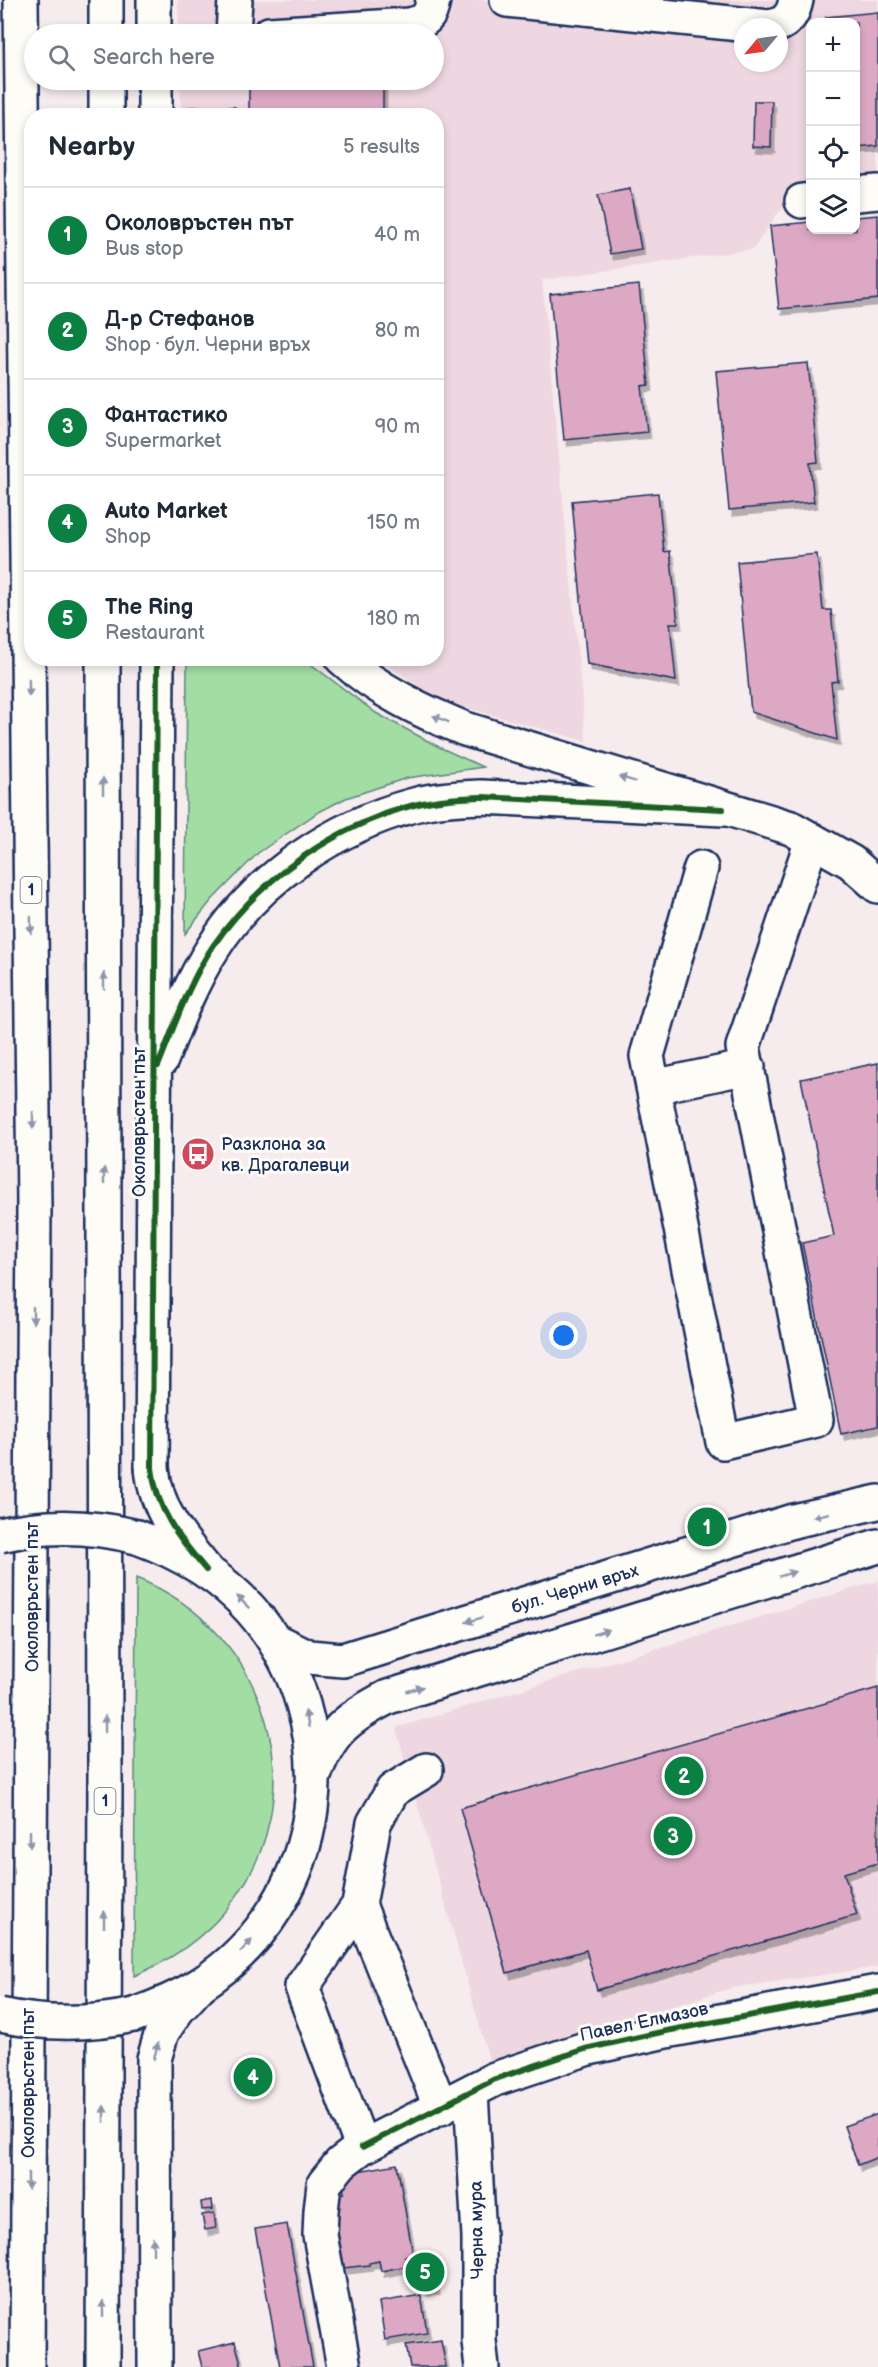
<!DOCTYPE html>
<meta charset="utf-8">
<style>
:root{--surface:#fff;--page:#f2f2f3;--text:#1f2937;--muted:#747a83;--line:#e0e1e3;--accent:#0b8043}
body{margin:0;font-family:"Balsamiq Sans",sans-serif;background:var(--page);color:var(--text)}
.controls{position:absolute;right:18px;top:18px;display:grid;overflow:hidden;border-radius:12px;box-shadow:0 3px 9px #0003}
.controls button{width:54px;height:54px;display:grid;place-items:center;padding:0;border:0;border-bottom:2px solid var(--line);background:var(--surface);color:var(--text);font:30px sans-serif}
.compass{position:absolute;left:734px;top:18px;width:54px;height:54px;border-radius:50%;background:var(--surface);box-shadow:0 3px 9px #0003;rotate:241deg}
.you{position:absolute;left:564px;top:1336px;width:21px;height:21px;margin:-15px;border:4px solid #fff;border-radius:50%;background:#1a73e8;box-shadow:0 0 0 9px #1a73e833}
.badge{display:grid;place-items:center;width:39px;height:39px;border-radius:50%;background:var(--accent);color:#fff;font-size:20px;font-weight:700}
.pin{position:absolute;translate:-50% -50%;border:3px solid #fff;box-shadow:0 2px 6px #0006}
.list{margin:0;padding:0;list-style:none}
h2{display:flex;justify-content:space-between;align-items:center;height:78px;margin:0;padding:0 24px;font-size:26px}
h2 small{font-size:20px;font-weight:400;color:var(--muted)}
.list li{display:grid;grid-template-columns:39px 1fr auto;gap:18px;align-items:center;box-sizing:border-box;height:96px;padding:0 24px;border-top:2px solid var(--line)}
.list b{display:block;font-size:22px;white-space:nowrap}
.list p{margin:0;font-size:20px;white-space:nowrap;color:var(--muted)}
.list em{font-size:20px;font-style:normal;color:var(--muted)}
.icon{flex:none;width:33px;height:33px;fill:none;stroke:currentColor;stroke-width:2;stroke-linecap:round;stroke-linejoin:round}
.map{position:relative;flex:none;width:878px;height:2367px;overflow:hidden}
.search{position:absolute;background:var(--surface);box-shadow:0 3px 9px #0003;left:24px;top:24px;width:420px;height:66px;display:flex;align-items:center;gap:15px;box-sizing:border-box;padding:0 21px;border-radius:33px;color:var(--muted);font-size:22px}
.panel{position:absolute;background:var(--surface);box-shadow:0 3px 9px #0003;left:24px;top:108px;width:420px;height:558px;border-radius:24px}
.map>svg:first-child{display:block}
.built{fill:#eed7e0;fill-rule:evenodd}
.green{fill:#a2dda3;stroke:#5e8680;stroke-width:1.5}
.building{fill:#dca8c3;stroke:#1b2f5e;stroke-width:1.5;filter:url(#shadow)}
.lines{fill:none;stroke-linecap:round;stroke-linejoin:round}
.minor-casing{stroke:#1b2f5e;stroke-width:38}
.major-casing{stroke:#1b2f5e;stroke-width:38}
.highway-casing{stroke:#1b2f5e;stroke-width:38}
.minor{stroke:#fdfcf7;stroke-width:33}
.major{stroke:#fdfcf7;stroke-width:33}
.highway{stroke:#fdfcf7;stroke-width:33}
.major-bridge-casing{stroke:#1b2f5e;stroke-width:38;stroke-linecap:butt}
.major-bridge{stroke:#fdfcf7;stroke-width:33}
.cycleway-casing{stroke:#fdfcf7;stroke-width:10}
.cycleway{stroke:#1b5e20;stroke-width:6}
.oneway{fill:#8c96aa}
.labels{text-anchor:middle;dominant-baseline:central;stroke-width:6;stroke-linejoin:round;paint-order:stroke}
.shield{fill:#fdfcf7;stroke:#5f6c8c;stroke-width:1.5}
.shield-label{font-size:16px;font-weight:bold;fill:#1b2f5e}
.street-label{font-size:18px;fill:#1b2f5e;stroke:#fdfcf7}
.poi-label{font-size:18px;fill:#1b2f5e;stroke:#fdfcf7;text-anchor:start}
</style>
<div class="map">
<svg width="878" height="2367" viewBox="0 0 878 2367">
<defs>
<filter id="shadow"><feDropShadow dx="3.5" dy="6" stdDeviation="0" flood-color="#0004"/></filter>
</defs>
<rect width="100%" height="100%" fill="#f6ebed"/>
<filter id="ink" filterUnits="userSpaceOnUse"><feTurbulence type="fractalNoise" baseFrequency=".0167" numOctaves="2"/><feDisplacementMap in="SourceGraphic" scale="12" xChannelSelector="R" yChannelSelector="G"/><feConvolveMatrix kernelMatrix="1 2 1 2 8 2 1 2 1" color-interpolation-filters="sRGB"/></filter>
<g filter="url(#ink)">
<!-- built -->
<path class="built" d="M178,0H878V180L856,182V22H810V187L804,188L777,214L753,249L542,280L586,741L442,701L378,659L436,658V116L181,115L180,80H434V34H179ZM743,27H779V63H743Z
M878,1581V1967L731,1988L490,2063L396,1728Z"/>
<!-- green -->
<path class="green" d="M187,659H304L376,713L439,747L483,767L407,778L346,798L317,813L258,853L211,901L185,934Z
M136,1578C270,1630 319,1798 226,1910C201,1940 169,1961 134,1976Z"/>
<!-- building -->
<path class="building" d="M878,12V146L856,148V22H827L826,17Z
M249,80H383V116H249Z
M754,101H772L771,147L753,146Z
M189,107H235V116H189Z
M630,189L641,249L610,254L598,195Z
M878,215V299L779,309L770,226L810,222V230H856V217Z
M639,285L649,385L642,386L647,432L564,440L550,294Z
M808,363L818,462L810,463L814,502L729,510L716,371Z
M658,493L664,552L670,551L678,623H670L676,681L587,664L572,501Z
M817,554L823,610H831L838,681L831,682L837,740L751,712L737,562Z
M878,1063V1426L841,1434L802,1243L834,1236L801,1079Z
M878,1688V1863L844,1873L857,1915L597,1990L586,1950L507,1973L460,1808Z
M878,2114V2157L858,2165L844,2126Z
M397,2164L413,2255L405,2257L407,2266L381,2271L379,2261L369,2263V2265L344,2268L331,2196L344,2193L341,2174Z
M212,2200L213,2209L202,2210L201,2202Z
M214,2213L216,2228L205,2230L202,2215Z
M287,2224L313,2367H280L255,2229Z
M433,2257L436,2289L424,2290L420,2258Z
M421,2295L427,2333L385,2340L379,2302Z
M441,2340L446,2367H410L406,2345Z
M235,2342L242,2367H202L198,2351Z"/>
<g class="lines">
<!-- minor casing -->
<g class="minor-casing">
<path id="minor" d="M154,0V34
M507,0L769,27
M770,27C786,24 793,16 796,0
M233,34L235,0
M269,34L409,25C425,22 431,17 433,0
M155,80V116
M856,194L878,192
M802,201L810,200
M157,658L152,1468C156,1510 180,1539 206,1570
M342,658C377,690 421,711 465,729L791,828L851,862L878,886
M701,868L647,1056L723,1442L816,1420L743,1047L812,840
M161,1060C176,1022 191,982 213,948C257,878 335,826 414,805C436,799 460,798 482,797L723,809
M653,1087L748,1067
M426,1770L393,1790L374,1823L359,1905L441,2108
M359,1905L302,1987L362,2147
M471,2092L479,2237V2341L482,2367
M155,2367L154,2059L162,2032L178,2009L200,1985
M344,2367L320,2235L321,2211L324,2184L341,2163L362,2147L495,2079L585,2049L666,2031L878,1992"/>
</g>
<!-- major casing -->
<g class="major-casing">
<path id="major" d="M274,1640L309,1657L343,1660L793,1521L878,1502
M314,1776C329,1732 347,1718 388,1697L878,1546
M134,2015C157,2007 179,1998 200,1985C328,1902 351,1724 251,1610C220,1575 181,1553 137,1537"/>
</g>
<!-- highway casing -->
<g class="highway-casing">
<path id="highway" d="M21,0L34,1206L27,2367
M106,34V0
M106,116V80
M103,658L105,1778L103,2367"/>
</g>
<!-- minor -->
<use href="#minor" class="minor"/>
<!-- major -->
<use href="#major" class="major"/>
<!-- highway -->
<use href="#highway" class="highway"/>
<!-- major-bridge casing -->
<g class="major-bridge-casing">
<path id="major-bridge" d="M0,1535C46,1524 91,1525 137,1537
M0,2015C46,2025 88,2025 134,2015"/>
</g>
<!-- major-bridge -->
<use href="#major-bridge" class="major-bridge"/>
<!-- cycleway casing -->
<g class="cycleway-casing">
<path id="cycleway" d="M157,658L152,1468C156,1510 180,1539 206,1570
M158,1066C174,1027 189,982 213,946C260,878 335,826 414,805C436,799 460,798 482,797L723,809
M362,2147L495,2079L585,2049L666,2031L878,1992"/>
</g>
<!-- cycleway -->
<use href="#cycleway" class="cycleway"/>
</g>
<!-- one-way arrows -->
<defs><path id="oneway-solid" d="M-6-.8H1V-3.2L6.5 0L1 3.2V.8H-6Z" transform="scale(1.5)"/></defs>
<g class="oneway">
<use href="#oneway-solid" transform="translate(29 688) rotate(89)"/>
<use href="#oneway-solid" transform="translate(441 719) rotate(-158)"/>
<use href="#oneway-solid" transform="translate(627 779) rotate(-163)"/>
<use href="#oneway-solid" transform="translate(103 786) rotate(-90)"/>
<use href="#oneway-solid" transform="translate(31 925) rotate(89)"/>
<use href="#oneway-solid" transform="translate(104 981) rotate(-90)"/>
<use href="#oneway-solid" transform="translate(33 1120) rotate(89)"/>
<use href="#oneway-solid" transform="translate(104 1176) rotate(-90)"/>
<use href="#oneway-solid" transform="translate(33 1315) rotate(90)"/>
<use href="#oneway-solid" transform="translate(821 1515) rotate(167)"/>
<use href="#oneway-solid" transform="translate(787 1574) rotate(-17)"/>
<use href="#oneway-solid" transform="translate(243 1602) rotate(-135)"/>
<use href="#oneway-solid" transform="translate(474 1620) rotate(163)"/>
<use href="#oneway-solid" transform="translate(601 1632) rotate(-17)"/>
<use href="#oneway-solid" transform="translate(415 1689) rotate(-16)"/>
<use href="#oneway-solid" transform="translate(307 1719) rotate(-102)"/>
<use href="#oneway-solid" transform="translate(105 1724) rotate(-90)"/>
<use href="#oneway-solid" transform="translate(30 1839) rotate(90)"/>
<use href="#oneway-solid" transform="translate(104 1919) rotate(-90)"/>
<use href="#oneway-solid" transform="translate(246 1946) rotate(-46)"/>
<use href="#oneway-solid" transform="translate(156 2051) rotate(-75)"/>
<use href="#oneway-solid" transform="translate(104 2114) rotate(-90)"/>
<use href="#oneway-solid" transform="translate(28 2181) rotate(90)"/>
<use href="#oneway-solid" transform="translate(153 2246) rotate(-90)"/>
<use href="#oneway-solid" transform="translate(103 2309) rotate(-90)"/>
</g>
</g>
<!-- icons -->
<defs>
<g id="bus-disc" transform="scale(1.725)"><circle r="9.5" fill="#d1495b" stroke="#fdfcf7"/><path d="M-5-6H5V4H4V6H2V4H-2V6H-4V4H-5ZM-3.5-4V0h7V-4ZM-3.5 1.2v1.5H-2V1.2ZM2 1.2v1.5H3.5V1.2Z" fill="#fff"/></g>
</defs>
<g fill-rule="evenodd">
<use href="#bus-disc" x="198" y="1154"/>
</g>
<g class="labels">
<!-- shield labels -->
<g class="shield">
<rect x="20.5" y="877" width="21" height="26" rx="4.5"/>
<rect x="94.5" y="1788" width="21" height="26" rx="4.5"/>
</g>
<g class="shield-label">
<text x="31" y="890">1</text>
<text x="105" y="1801">1</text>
</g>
<!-- street labels -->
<g class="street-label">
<text transform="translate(139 1122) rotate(-90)">Околовръстен път</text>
<text transform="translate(575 1589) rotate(-17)">бул. Черни връх</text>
<text transform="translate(32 1597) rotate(-90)">Околовръстен път</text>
<text transform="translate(644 2022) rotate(-12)">Павел Елмазов</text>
<text transform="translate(28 2083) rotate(-90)">Околовръстен път</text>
<text transform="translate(477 2230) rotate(-91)">Черна мура</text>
</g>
<!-- poi labels -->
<g class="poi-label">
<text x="221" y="1144">Разклона за<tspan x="221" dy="21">кв. Драгалевци</tspan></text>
</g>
</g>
</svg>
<div class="controls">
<button>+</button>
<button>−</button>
<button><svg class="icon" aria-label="locate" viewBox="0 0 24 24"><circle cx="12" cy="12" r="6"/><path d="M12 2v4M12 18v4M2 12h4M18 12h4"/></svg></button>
<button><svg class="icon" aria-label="layers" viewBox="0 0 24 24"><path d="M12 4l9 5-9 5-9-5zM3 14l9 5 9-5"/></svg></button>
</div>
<svg class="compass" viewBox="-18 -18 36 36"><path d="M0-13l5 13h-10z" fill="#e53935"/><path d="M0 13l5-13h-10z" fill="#747a83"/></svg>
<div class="you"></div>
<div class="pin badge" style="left:707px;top:1527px">1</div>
<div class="pin badge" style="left:684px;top:1776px">2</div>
<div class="pin badge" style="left:673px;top:1836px">3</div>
<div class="pin badge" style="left:253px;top:2077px">4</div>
<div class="pin badge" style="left:425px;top:2272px">5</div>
<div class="search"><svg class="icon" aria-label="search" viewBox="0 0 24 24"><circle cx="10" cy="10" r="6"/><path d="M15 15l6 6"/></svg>Search here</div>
<section class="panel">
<h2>Nearby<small>5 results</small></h2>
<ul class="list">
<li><span class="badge">1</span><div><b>Околовръстен път</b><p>Bus stop</p></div><em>40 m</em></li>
<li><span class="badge">2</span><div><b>Д-р Стефанов</b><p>Shop · бул. Черни връх</p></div><em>80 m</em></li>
<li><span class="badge">3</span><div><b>Фантастико</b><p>Supermarket</p></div><em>90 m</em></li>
<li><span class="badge">4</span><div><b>Auto Market</b><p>Shop</p></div><em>150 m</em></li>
<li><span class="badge">5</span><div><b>The Ring</b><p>Restaurant</p></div><em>180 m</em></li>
</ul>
</section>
</div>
